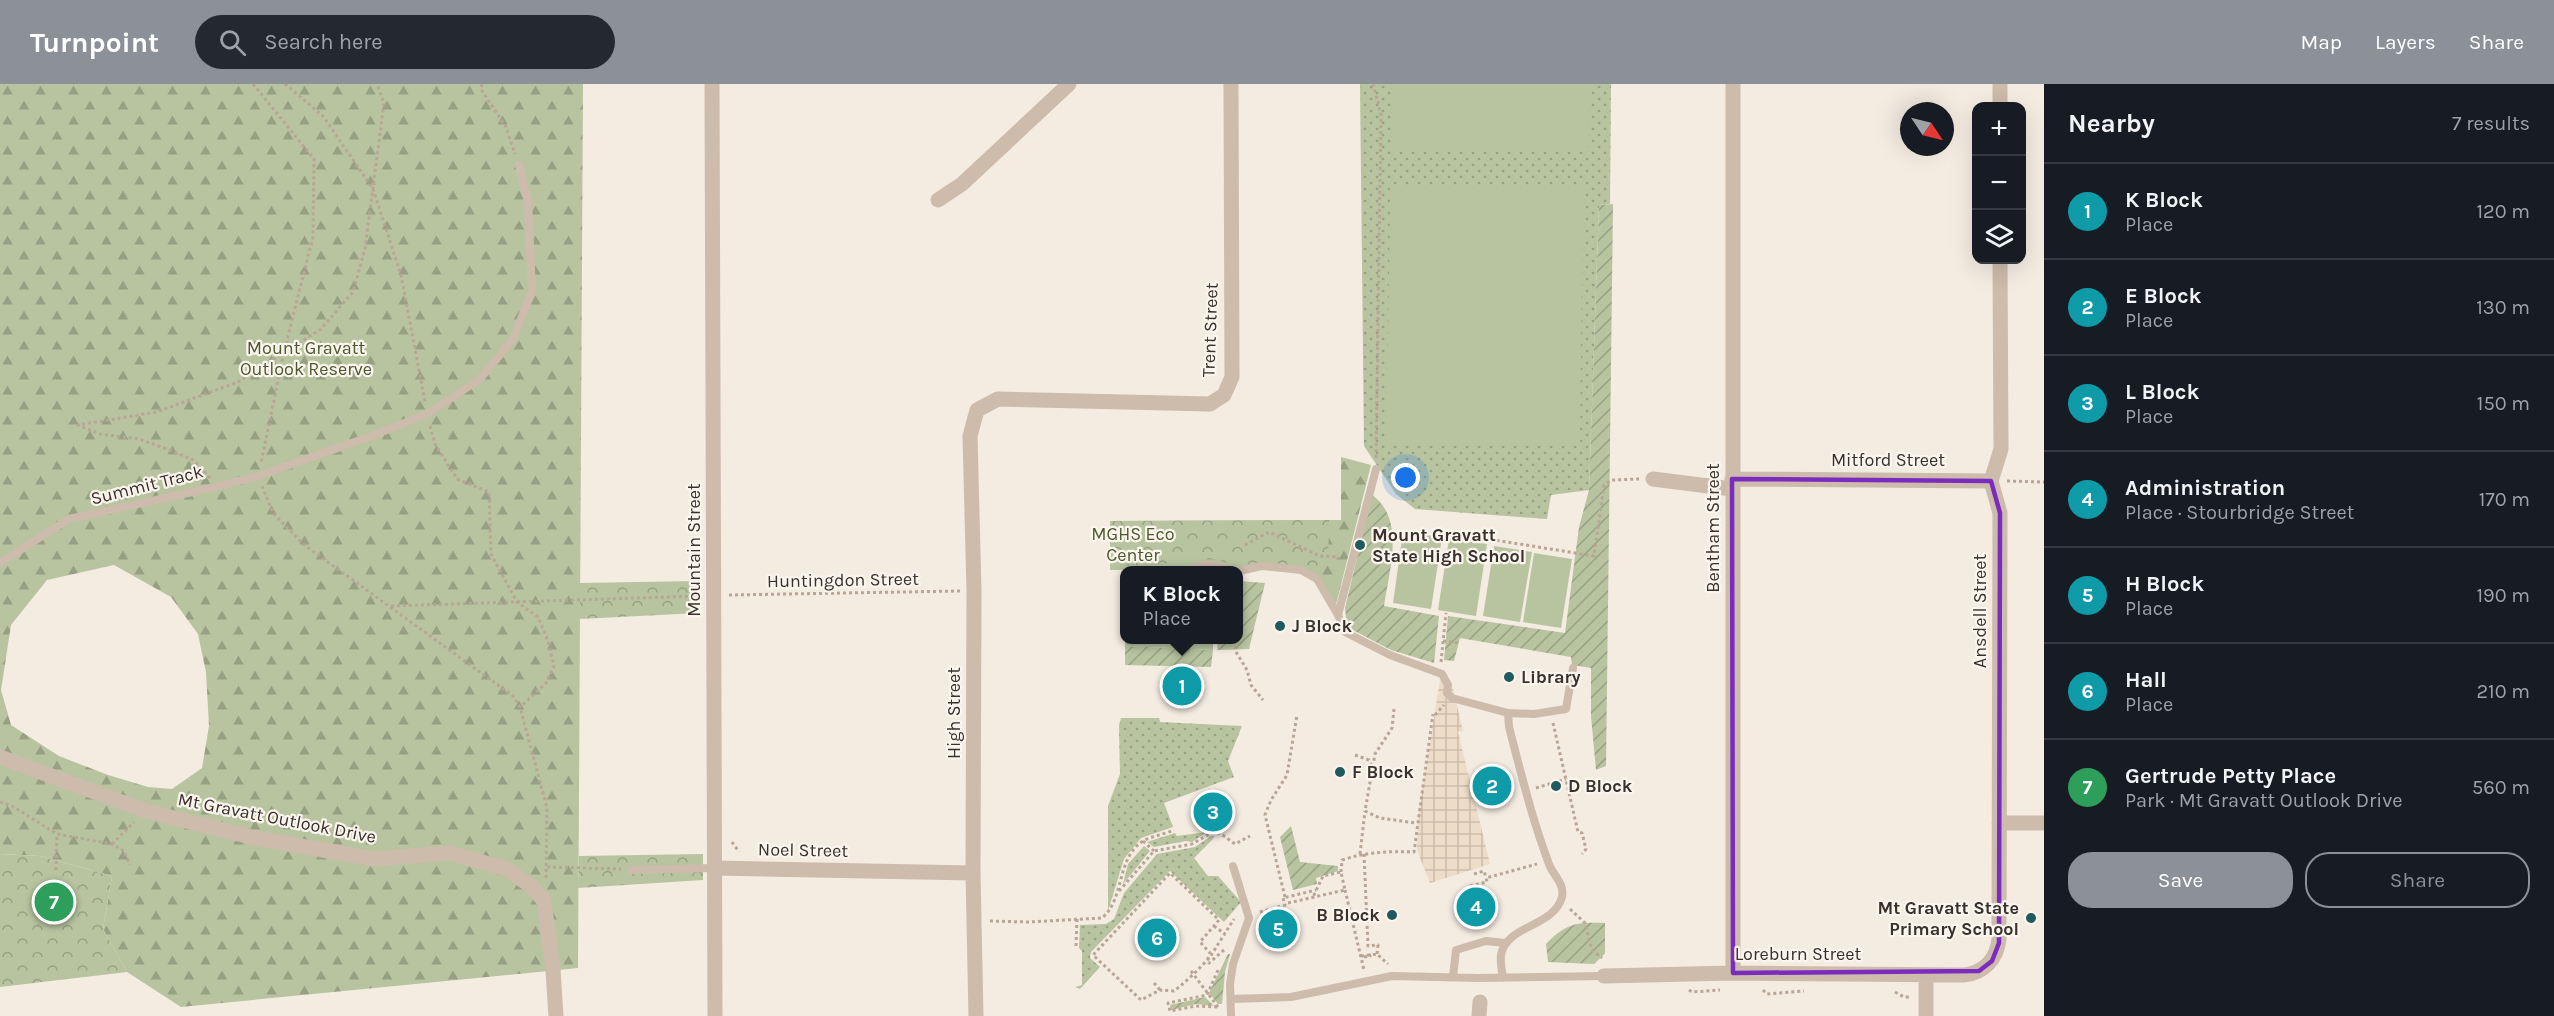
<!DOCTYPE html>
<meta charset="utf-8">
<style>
:root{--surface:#171b24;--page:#242831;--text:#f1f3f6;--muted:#9ea1a6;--line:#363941;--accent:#8c9099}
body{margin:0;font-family:Karla,sans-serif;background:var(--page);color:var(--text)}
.controls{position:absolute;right:18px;top:18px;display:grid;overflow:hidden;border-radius:12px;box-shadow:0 6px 24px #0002}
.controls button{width:54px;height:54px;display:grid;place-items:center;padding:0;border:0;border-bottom:2px solid var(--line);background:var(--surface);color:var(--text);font:30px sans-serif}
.compass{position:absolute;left:1900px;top:18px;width:54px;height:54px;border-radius:50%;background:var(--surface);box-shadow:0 6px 24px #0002;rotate:125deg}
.you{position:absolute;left:1406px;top:394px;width:21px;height:21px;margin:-15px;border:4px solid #fff;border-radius:50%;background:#1a73e8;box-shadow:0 0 0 9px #1a73e833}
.badge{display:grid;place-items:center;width:39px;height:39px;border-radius:50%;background:var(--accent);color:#fff;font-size:20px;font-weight:700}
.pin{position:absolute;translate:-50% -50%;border:3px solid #fff;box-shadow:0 2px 6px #0006}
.popup{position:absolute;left:1120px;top:482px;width:123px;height:78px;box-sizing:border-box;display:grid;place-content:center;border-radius:12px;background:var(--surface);filter:drop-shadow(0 2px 4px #0005);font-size:20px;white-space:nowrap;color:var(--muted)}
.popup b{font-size:22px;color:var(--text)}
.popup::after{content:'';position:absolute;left:50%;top:100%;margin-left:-12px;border:12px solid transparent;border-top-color:var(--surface)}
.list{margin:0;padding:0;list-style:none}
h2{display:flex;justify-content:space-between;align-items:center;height:78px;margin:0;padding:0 24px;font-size:26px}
h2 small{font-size:20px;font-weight:400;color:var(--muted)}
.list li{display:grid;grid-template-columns:39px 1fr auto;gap:18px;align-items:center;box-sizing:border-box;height:96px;padding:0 24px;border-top:2px solid var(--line)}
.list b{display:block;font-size:22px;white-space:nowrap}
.list p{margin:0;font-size:20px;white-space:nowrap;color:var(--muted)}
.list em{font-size:20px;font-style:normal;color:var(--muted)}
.actions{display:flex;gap:12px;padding:18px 24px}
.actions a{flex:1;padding:14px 0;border:2px solid var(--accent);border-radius:24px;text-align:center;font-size:21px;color:var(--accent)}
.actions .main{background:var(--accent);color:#fff}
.icon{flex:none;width:33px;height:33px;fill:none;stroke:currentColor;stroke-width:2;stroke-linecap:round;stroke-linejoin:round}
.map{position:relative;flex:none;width:2044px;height:932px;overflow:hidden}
header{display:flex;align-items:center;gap:36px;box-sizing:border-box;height:84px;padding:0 30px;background:var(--accent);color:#fff}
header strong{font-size:28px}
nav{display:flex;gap:33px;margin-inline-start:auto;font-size:21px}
.search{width:420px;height:54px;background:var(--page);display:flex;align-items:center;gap:15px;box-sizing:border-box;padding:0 21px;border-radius:33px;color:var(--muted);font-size:22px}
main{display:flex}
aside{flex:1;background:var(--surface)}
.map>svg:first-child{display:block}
.grass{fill:url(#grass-dots)}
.forest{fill:url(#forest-firs);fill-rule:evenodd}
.park{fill:url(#park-crowns)}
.garden{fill:url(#garden-furrows)}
.pitch{fill:#b8c4a0}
.plaza{fill:url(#plaza-grid)}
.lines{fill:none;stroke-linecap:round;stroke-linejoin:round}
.path{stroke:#b9a596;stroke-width:3;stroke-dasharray:3 3;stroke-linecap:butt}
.service{stroke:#cdbbac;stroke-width:8}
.minor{stroke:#cdbbac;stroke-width:15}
.tertiary{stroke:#cdbbac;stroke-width:15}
.marked{fill:none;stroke:#7b2cbf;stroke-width:4.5;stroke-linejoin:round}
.poi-dot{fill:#1f5a5e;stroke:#fbf5ee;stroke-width:2}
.labels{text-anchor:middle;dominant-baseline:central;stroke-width:4.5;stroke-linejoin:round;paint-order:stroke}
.street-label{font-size:18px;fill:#3b302b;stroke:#fbf5ee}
.park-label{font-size:18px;fill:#4a5a2e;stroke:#fbf5ee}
.poi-label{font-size:18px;font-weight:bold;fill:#3b302b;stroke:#fbf5ee;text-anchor:start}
</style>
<header>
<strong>Turnpoint</strong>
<div class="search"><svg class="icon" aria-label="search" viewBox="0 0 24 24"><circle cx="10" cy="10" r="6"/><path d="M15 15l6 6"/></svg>Search here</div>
<nav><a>Map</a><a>Layers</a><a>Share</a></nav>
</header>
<main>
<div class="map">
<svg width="2044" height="932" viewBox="0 0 2044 932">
<defs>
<pattern id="grass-dots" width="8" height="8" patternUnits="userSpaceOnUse" patternTransform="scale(1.5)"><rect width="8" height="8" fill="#b8c4a0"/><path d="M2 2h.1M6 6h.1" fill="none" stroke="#97a083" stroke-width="1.8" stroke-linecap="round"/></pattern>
<pattern id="forest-firs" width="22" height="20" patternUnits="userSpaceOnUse" patternTransform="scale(1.5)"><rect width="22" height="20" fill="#b8c4a0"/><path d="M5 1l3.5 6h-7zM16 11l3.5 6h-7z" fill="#97a083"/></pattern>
<pattern id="park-crowns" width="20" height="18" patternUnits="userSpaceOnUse" patternTransform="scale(1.5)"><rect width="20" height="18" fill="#b8c4a0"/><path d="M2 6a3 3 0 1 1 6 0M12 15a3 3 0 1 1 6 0" fill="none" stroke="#97a083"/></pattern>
<pattern id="garden-furrows" width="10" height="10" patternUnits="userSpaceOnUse" patternTransform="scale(1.5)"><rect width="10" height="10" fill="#b8c4a0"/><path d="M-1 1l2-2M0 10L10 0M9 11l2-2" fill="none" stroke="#97a083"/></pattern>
<pattern id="plaza-grid" width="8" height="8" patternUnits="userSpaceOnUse" patternTransform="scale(1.5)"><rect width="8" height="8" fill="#ecdcc8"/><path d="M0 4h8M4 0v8" fill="none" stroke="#cbbdac"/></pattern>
</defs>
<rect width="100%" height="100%" fill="#f4ebe1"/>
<!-- grass -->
<path class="grass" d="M1360,0H1611L1610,120L1599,121L1589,406L1551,411L1547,435L1415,425L1396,410L1364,362Z
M1121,634H1159L1160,638L1242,642L1228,677L1234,693L1164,719L1173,743L1141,754L1124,775L1108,827V722L1120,690L1119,642Z
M1207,748L1192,758L1186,757L1154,763L1147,758L1175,749L1177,752Z
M1211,752H1214L1213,755L1194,774L1208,792H1218L1241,818L1224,838L1170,787L1091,868L1090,874L1100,883L1080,905L1075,903L1082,901V867L1079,864L1080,841L1106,840L1114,835L1124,809L1157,770L1195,763Z
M1144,762L1150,767L1123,800L1128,780Z"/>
<!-- forest -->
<path class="forest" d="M0,0H583L578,884L181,923L127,888L103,845L112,792L40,772L0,770ZM114,481L171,513L198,550L206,588L209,642L202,684L172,705L148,703L108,691L59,672L11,641L1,606L11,541L47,496Z
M1341,373L1371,381L1336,521L1302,483L1236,485L1227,482L1187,485L1110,486V437L1341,436Z"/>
<!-- park -->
<path class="park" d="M1329,436L1328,482L1232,480L1209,474L1110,486V437Z
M697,497L698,529L580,535V499Z
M0,770L40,772L112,792L103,845L127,888L0,903Z
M703,770V796L578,804L579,772Z"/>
<!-- garden -->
<path class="garden" d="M1613,120L1606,682L1596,686L1591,632V584L1572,581L1571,573L1460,554L1454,577L1444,576L1448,532L1565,549L1579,443L1589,406L1599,121Z
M1372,411C1406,435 1389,487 1384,522L1439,532L1434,579L1391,566L1347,543L1345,524Z
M1239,497L1265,499L1249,565L1217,566L1218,556H1239Z
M1125,562L1213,566L1211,583L1125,581Z
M1291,742L1300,778L1338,782V787L1316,794L1317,800L1293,806L1280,753Z
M1605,839V869L1594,880L1548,878L1546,860C1566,839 1577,838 1605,839Z
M1228,870H1230L1225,888L1222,920H1218L1209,909Z
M1205,913L1214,922L1196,920L1171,926L1170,921Z"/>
<!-- pitch -->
<path class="pitch" d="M1391,0H1589L1588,67L1391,65Z
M1390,103L1583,104L1580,362L1387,361Z
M1403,448L1442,453L1431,525L1393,519Z
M1449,455L1487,460L1476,532L1438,526Z
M1494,462L1532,468L1520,538L1483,532Z
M1534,469L1572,475L1561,544L1523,538Z
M1125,552V556H1213V566L1125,562Z"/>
<!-- plaza -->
<path class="plaza" d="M1440,596L1453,605L1463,647L1458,648L1490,780L1430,799L1417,766L1418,734Z"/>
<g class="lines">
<!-- path -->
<path class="path" d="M253,0L314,75L313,153L284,268L261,379
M285,0L323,32L373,105L401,191L425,318
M482,0L481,5L506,43L515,70
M1373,0L1381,30L1376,374
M430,342L435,360L457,395L489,408L491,470L517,518L538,533L548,557L554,582L546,599L520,623
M210,394L193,376L172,367L139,355L100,350L78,341L157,328L238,298L321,245L353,208L365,165L384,19L377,0
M2007,397L2044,398
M262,402L273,429L303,460L513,612L520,623L547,724L546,794
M1475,456L1476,453L1594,472L1604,401L1612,396L1639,395
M1245,461L1269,448L1320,472L1338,473V478
M729,511L960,507
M1239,516L1241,535L1239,544
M391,522L699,512
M1236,556V568L1247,586L1251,601L1263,616
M1443,557L1460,559
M1441,578L1446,529
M1394,625L1392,644L1375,670L1365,727L1380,734L1416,739
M1435,631L1444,621
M1553,639L1578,748L1582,749L1586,765L1582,770
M1355,671L1369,676L1372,682
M1536,704L1566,695
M0,718L12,722L57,750L112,760L124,767L130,781
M1143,757L1154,767
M732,758L739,768
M112,760L134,738
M1360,770L1365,727
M1364,770L1368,862L1378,861L1377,870
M547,783L621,785
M56,786L57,750
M1341,788L1342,776C1366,768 1388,767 1414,768L1433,630
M1474,790L1484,787L1486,794
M1470,802L1487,798L1486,794L1537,780
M1345,806L1364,886
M1119,807L1154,767L1192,760L1211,749H1220L1235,760L1250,752
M1285,813L1265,731L1271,716L1287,691L1297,631
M1288,819L1345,806L1341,788L1323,792L1313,813
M1570,825L1585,839L1592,866L1602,874
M1260,828L1285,821L1283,814L1316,806
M990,837L1028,838L1102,834C1125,815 1116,774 1143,757C1152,752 1165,750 1174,746
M1214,842L1225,850
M1076,862L1077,835
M1224,866L1209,879L1207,877L1210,869L1200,858L1219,836L1170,789L1093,871L1141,916L1160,906L1174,907C1187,897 1199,885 1210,873L1234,835
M1361,872L1377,870L1388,880
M1364,873L1370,872L1369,870
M1218,886L1207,911L1168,919L1170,927L1196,922L1220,923
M1191,887L1218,923
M1154,899L1160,906
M1689,906L1692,908L1720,906
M1763,906L1767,910L1804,907
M1895,908L1904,913H1909"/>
<!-- service -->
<path class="service" d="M1376,385L1338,531L1345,548L1390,571L1442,590L1448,601L1447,609L1452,614L1508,629L1509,643C1521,689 1532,735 1549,780C1553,791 1565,800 1562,813C1554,843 1506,841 1501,871C1500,878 1502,887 1503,894
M0,479L69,435L215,403L258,392L369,353L427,330L480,295L513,255L532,207L528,118L519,81
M1189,486L1207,480L1233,486
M1239,487L1262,482L1301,486L1317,495L1338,531
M1508,629L1534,630L1566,625L1573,584
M631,786L714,784
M1453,893L1456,866L1486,857L1505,859
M1231,915L1291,913L1392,892L1479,894L1604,892
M1231,932L1230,900L1233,880L1249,834L1233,782"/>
<!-- minor -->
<path class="minor" d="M712,0L715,932
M1733,0V889
M2000,0V22
M938,116L962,100L1069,0
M1653,395L1732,405
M1732,395L1991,397
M0,673L146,727L255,754L374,775L449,769L507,785L532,803L544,817L553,886
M1999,739H2044
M714,784L973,789
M1604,892L1733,889L1964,891C1984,889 1997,875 1999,855L2000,429L1991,397L2001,365L2000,176
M976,932L973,789L974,507L970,352L977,326L998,315L1210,320L1224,311L1232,293L1231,0
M1479,932L1480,918
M1926,932V891"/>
<!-- tertiary -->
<path class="tertiary" d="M553,886L556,932"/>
</g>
<!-- marked area -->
<path class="marked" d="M1732,395L1991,397L2000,429L1999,859L1992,877L1979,887L1733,889Z"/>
<!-- markers -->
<g class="poi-dot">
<circle cx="1360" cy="461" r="6"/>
<circle cx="1280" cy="542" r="6"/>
<circle cx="1509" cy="593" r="6"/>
<circle cx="1340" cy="688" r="6"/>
<circle cx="1556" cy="702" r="6"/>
<circle cx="1392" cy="831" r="6"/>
<circle cx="2031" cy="834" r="6"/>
</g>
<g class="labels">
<!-- street labels -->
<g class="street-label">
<text transform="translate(1210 246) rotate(-88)">Trent Street</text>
<text x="1888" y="376">Mitford Street</text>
<text transform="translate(147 401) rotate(-14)">Summit Track</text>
<text transform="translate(1713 444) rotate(-90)">Bentham Street</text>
<text transform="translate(694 466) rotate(-90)">Mountain Street</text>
<text transform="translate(843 496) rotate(-1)">Huntingdon Street</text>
<text transform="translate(1980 527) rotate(-90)">Ansdell Street</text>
<text transform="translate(954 629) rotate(-90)">High Street</text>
<text transform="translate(277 734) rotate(11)">Mt Gravatt Outlook Drive</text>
<text transform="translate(803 766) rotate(1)">Noel Street</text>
<text x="1798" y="870">Loreburn Street</text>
</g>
<!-- park labels -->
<g class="park-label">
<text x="306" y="264">Mount Gravatt<tspan x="306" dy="21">Outlook Reserve</tspan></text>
<text x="1133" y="450">MGHS Eco<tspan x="1133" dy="21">Center</tspan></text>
</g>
<!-- poi labels -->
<g class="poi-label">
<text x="1372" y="451">Mount Gravatt<tspan x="1372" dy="21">State High School</tspan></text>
<text x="1292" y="542">J Block</text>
<text x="1521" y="593">Library</text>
<text x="1352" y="688">F Block</text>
<text x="1568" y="702">D Block</text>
<text x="2019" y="824" text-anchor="end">Mt Gravatt State<tspan x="2019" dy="21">Primary School</tspan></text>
<text x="1380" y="831" text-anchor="end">B Block</text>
</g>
</g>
</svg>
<div class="controls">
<button>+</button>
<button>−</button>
<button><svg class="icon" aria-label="layers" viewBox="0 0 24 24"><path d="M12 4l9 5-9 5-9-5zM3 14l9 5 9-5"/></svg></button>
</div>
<svg class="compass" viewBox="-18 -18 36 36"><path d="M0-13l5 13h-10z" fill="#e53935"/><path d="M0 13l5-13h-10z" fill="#9ea1a6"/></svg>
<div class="you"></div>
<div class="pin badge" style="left:1182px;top:602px;background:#0f9aa8">1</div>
<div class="popup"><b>K Block</b>Place</div>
<div class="pin badge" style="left:1492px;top:702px;background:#0f9aa8">2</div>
<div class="pin badge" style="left:1213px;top:728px;background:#0f9aa8">3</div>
<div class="pin badge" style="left:1476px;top:823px;background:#0f9aa8">4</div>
<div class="pin badge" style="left:1278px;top:845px;background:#0f9aa8">5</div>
<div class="pin badge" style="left:1157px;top:854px;background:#0f9aa8">6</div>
<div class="pin badge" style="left:54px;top:818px;background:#2e9e5b">7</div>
</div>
<aside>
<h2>Nearby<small>7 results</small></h2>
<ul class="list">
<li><span class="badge" style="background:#0f9aa8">1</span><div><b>K Block</b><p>Place</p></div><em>120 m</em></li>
<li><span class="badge" style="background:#0f9aa8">2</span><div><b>E Block</b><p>Place</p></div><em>130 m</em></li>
<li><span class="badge" style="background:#0f9aa8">3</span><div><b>L Block</b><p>Place</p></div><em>150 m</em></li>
<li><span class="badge" style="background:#0f9aa8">4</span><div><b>Administration</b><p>Place · Stourbridge Street</p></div><em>170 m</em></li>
<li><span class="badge" style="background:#0f9aa8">5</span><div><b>H Block</b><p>Place</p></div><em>190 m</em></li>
<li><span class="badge" style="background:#0f9aa8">6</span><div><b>Hall</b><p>Place</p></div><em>210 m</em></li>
<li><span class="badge" style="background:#2e9e5b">7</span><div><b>Gertrude Petty Place</b><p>Park · Mt Gravatt Outlook Drive</p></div><em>560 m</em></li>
</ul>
<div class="actions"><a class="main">Save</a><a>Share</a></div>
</aside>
</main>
